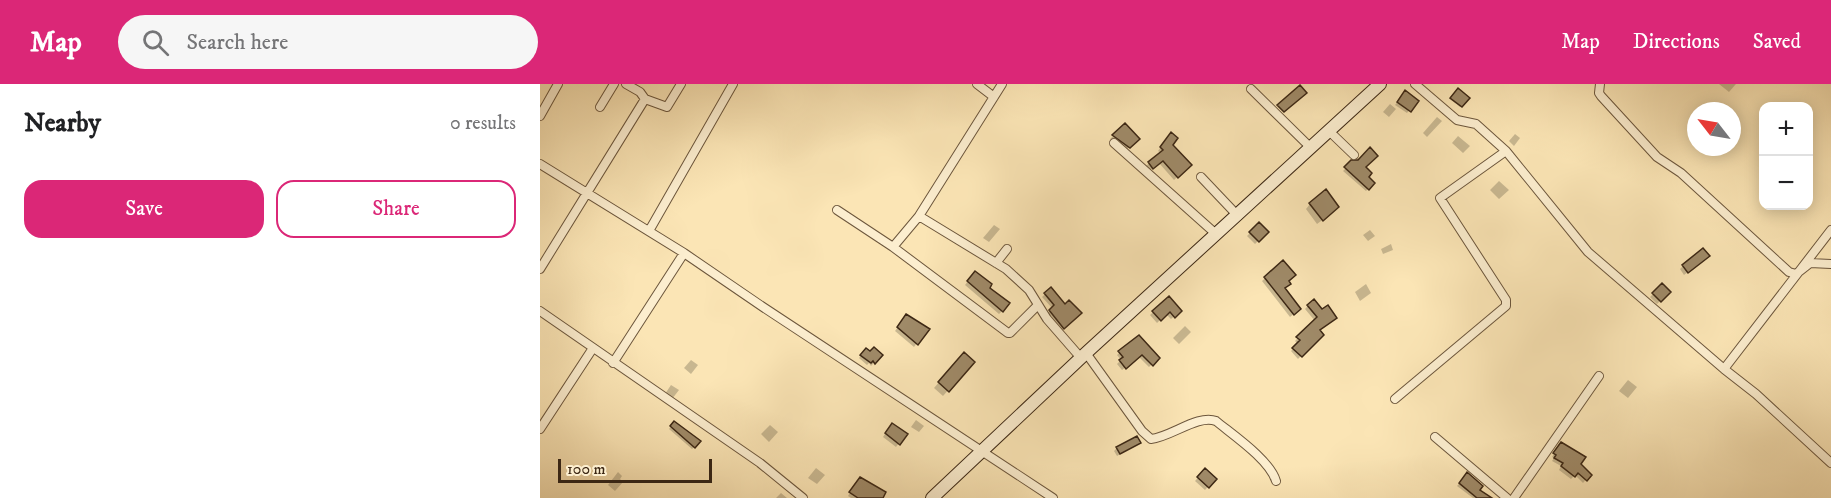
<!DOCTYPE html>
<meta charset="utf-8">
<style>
:root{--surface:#fff;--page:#f6f6f6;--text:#202124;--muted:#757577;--line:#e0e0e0;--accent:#db2777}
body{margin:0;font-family:"IM FELL DW Pica",serif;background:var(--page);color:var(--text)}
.controls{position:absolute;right:18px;top:18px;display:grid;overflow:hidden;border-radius:12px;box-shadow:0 3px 15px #0003}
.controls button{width:54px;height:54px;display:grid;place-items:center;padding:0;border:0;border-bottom:2px solid var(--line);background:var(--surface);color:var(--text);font:30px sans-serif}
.compass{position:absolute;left:1147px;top:18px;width:54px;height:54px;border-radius:50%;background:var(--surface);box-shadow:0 3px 15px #0003;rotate:301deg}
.scale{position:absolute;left:18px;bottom:15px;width:154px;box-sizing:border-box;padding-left:6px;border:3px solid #3c2714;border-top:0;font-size:16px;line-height:21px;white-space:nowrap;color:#3c2714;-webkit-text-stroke:4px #fceecf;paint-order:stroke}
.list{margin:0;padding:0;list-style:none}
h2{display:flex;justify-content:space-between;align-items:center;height:78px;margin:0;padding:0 24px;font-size:26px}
h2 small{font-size:20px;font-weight:400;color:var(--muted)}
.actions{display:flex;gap:12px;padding:18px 24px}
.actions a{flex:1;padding:14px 0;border:2px solid var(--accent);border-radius:18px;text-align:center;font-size:21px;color:var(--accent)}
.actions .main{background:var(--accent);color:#fff}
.icon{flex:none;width:33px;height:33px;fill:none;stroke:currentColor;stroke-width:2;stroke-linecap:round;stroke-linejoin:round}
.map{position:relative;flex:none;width:1291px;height:414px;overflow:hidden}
header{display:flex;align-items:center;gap:36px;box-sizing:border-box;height:84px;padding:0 30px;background:var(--accent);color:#fff}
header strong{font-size:28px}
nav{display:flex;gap:33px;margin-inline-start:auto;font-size:21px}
.search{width:420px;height:54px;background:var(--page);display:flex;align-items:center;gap:15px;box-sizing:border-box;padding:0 21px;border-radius:33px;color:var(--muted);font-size:22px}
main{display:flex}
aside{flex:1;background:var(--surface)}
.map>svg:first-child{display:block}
.shadow{fill:#0003}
.building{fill:#9f8a68;stroke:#3c2714;stroke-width:1.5}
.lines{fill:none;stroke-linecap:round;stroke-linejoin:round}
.street-casing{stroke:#6c563c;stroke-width:10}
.secondary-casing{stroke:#3c2714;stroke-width:14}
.street{stroke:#fceecf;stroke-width:8}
.secondary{stroke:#fceecf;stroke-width:12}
</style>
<header>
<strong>Map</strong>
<div class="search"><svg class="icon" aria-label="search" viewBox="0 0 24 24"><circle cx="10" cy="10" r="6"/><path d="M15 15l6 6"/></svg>Search here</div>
<nav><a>Map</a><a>Directions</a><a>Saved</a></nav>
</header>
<main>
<aside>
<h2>Nearby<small>0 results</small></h2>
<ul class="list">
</ul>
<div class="actions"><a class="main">Save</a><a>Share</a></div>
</aside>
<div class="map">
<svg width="1291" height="414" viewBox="0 0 1291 414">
<rect width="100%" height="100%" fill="#fbe5b5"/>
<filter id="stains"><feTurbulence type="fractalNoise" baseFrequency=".00333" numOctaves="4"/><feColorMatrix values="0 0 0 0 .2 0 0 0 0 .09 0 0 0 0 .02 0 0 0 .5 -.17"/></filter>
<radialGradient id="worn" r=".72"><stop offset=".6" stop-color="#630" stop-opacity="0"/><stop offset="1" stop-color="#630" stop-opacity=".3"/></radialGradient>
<!-- shadow -->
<path class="shadow" d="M1179,0H1196L1189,8Z
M918,6L928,14L920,23L910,15Z
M863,11L877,17L867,29L855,21Z
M850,20L856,25L849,33L843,28Z
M897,33L902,37L887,53L883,49Z
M585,41L598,55L586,66L570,55Z
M975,50L980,54L974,62L969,57Z
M918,52L930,62L923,69L912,59Z
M628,53L631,61L650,81L634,96L619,79L609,87L606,82L621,69L618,67Z
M812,78L824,83L827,93L833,99L826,107L803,87Z
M959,97L969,106L959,115L950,106Z
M770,120L793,128L777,140L766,125Z
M719,140L727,148L715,160L707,152Z
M454,141L460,145L449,158L443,154Z
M830,146L835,152L828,157L823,151Z
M851,160L853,166L843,170L841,165Z
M1165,175L1144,191L1140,185L1143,182Z
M743,178L747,197L744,204L756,228L750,233L722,197Z
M432,192L448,204L462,227L459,230L425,201Z
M826,200L831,209L820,217L815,208Z
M1122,201L1129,208L1117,220L1110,213Z
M511,205L525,222L540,229L521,247L507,230L512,224L502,213Z
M629,214L640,227L631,235L626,230L617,239L610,231Z
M773,217L782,227L778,247L782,251L758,275L751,267L758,260L755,257L775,237L765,225Z
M364,235L387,246L374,263L355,247Z
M645,242L651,248L639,260L633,254Z
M597,254L618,274L609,283L599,273L582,286L577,280L581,276L577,271Z
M326,266L341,271L331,282L329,279L327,281L319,274Z
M419,275L433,278L403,312L394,304Z
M151,276L158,281L151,290L144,284Z
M1088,296L1097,303L1088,314L1079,307Z
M131,301L139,306L132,315L125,310Z
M376,336L384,342L379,348L371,343Z
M134,339L159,358L152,365L129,345Z
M230,341L238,348L229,358L221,350Z
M349,344L366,350L356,363L343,353Z
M596,361L577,372L574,367L577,364Z
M1018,363L1050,391L1043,399L1035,391L1031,395L1019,386L1021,382L1012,377L1014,374L1012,373Z
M276,384L285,391L277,400L268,394Z
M665,386L675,395L665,406L655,397Z
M78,388L82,392L80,395L83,398L75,407L68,401Z
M925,393L938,406L949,414H933L917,402Z
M317,398L341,414H311L308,412Z
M241,409L247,414H236Z"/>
<!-- building -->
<path class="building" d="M760,1L767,9L744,28L737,21Z
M918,4L930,14L922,23L910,14Z
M865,6L879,17L871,28L857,18Z
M585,39L600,55L590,64L572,51Z
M631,48L638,54L633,61L652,81L638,94L623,77L613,85L608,78L623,66L620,63Z
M830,63L838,72L826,83L832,89L829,93L835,99L829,106L804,83L811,76H818Z
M786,105L799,123L783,137L769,119Z
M719,138L729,148L719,158L709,148Z
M1163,164L1170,172L1148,189L1142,181Z
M743,176L756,191L749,197L751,200L745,204L761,225L754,231L724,193Z
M435,187L452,200L450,204L470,219L463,228L427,197Z
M1122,199L1131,208L1121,218L1112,209Z
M511,203L525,220L529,216L542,229L524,245L509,226L514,221L504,209Z
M629,212L642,227L635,234L630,228L621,237L612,227Z
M774,215L782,225L788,221L797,234L780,246L784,251L762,273L752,264L760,256L756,253L777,233L767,221Z
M366,230L390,245L378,261L357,243Z
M599,251L620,274L613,282L602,271L586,285L579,276L583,273L578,267Z
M334,263L343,271L335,280L333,277L331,279L320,271L326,264L330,267Z
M424,268L435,278L409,308L398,298Z
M134,337L161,357L155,364L130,342Z
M352,339L368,350L360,361L345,349Z
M597,352L601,359L580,370L576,363Z
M1021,358L1046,373L1041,380L1052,391L1047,397L1038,389L1035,393L1021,382L1023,379L1014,374L1016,371L1013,369Z
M665,384L677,395L669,404L657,393Z
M927,388L943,402L940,406L952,414H937L919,399Z
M320,393L346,408L343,414H318L309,408Z"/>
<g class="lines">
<!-- street casing -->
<g class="street-casing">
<path id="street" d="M437,0L454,13
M875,0L917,36L936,40L966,67L1048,168L1184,285L1216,310L1291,379
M1060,0L1059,9L1061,12L1117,73L1141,89L1249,188L1256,190L1270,179L1291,180
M711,5L770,63
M105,15L127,23L141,0
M60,23L74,0
M0,32L18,0
M789,47L814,71
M574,59L676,150
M0,80L144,169L223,223L513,414
M661,93L698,132
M297,126L353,163L468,249H470L498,221
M379,132L466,185L489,206L507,235L541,274
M109,147L193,0
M353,163L379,132L462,0
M456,179L467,165
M0,185L105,15L100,8L86,0
M0,227L220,379L263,414
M546,269L602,347L611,355C631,353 658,330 676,337C693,351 730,376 736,397
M73,279L144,169
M1184,285L1291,146
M855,315L966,222V216L900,114L966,67
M0,345L53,264
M895,353L967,414
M974,414L1059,292"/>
</g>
<!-- secondary casing -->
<g class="secondary-casing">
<path id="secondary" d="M392,414L546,269L840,0"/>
</g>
<!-- street -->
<use href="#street" class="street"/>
<!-- secondary -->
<use href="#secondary" class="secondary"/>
</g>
<rect width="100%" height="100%" filter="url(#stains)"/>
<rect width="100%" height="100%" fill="url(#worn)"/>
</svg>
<div class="controls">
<button>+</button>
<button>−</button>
</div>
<svg class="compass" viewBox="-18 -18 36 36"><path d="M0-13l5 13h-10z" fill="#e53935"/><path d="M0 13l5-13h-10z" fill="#757577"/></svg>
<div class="scale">100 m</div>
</div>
</main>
